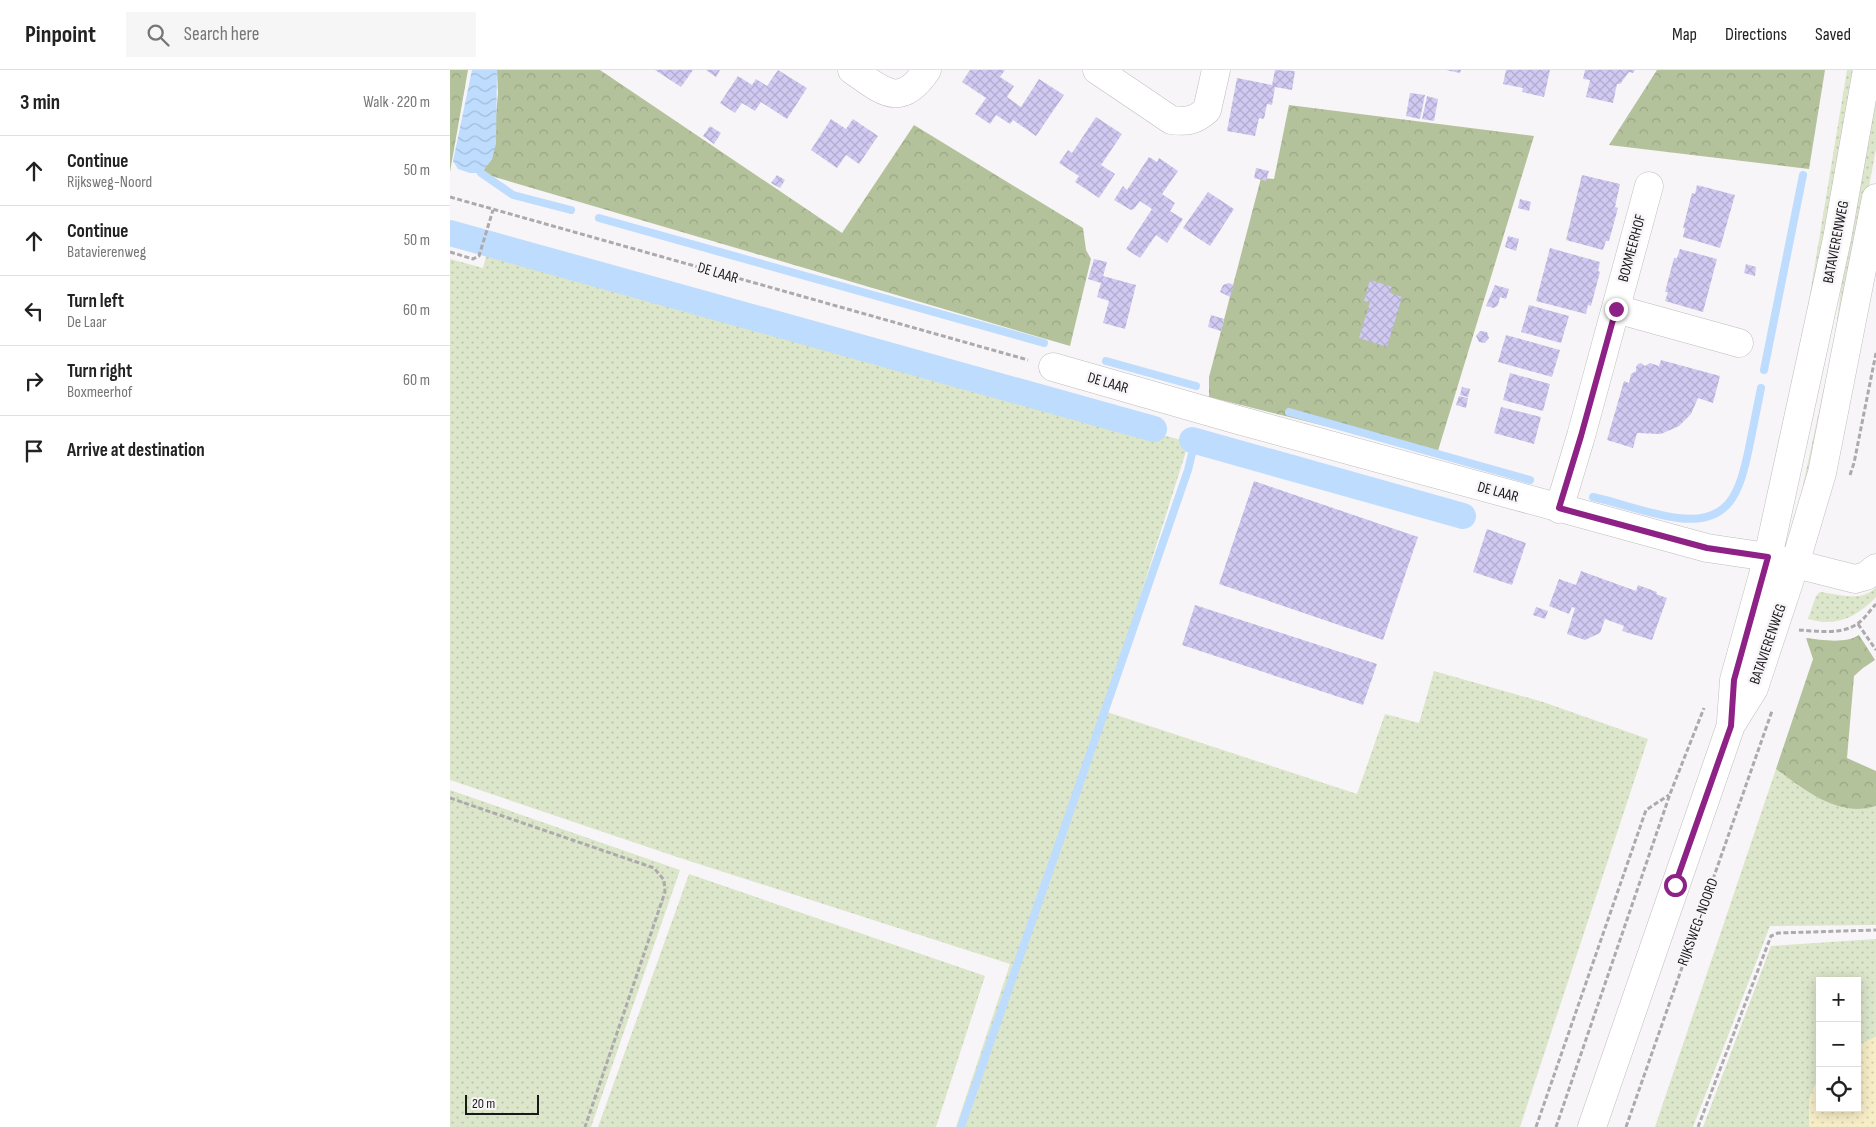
<!DOCTYPE html>
<meta charset="utf-8">
<style>
:root{--surface:#fff;--page:#f6f6f6;--text:#222;--muted:#767676;--line:#e0e0e0}
body{margin:0;font-family:"Sofia Sans Condensed",sans-serif;background:var(--page);color:var(--text)}
.controls{position:absolute;right:15px;bottom:15px;display:grid;overflow:hidden;border-radius:0px;box-shadow:0 2px 12px #0003}
.controls button{width:45px;height:45px;display:grid;place-items:center;padding:0;border:0;border-bottom:1px solid var(--line);background:var(--surface);color:var(--text);font:25px sans-serif}
.scale{position:absolute;left:15px;bottom:12px;width:74px;box-sizing:border-box;padding-left:5px;border:2px solid #1a191a;border-top:0;font-size:14px;line-height:18px;white-space:nowrap;color:#1a191a;-webkit-text-stroke:4px #f8f5f8;paint-order:stroke}
.stop{position:absolute;width:15px;height:15px;margin:-11px;border:4px solid #8d2185;border-radius:50%;background:#fff}
.stop.end{background:#8d2185;border-color:#fff;box-shadow:0 1px 5px #0008}
.list{margin:0;padding:0;list-style:none}
h2{display:flex;justify-content:space-between;align-items:center;height:65px;margin:0;padding:0 20px;font-size:21px}
h2 small{font-size:16px;font-weight:400;color:var(--muted)}
.list li{display:grid;grid-template-columns:32px 1fr auto;gap:15px;align-items:center;box-sizing:border-box;height:70px;padding:0 20px;border-top:1px solid var(--line)}
.list b{display:block;font-size:19px;white-space:nowrap}
.list p{margin:0;font-size:16px;white-space:nowrap;color:var(--muted)}
.list em{font-size:16px;font-style:normal;color:var(--muted)}
.icon{flex:none;width:28px;height:28px;fill:none;stroke:currentColor;stroke-width:2;stroke-linecap:round;stroke-linejoin:round}
.map{position:relative;flex:none;width:1426px;height:1057px;overflow:hidden}
header{display:flex;align-items:center;gap:30px;box-sizing:border-box;height:70px;padding:0 25px;background:var(--surface);border-bottom:1px solid var(--line)}
header strong{font-size:24px}
nav{display:flex;gap:28px;margin-inline-start:auto;font-size:18px}
.search{width:350px;height:45px;background:var(--page);display:flex;align-items:center;gap:12px;box-sizing:border-box;padding:0 18px;border-radius:0px;color:var(--muted);font-size:19px}
main{display:flex}
aside{flex:1;background:var(--surface)}
.map>svg:first-child{display:block}
.grass{fill:url(#grass-dots)}
.forest{fill:url(#forest-crowns)}
.sand{fill:url(#sand-dots)}
.water{fill:url(#water-waves)}
.lines{fill:none;stroke-linecap:round;stroke-linejoin:round}
.stream{stroke:#bedcfd;stroke-width:8}
.canal{stroke:#bedcfd;stroke-width:26}
.building{fill:url(#building-cross-hatch)}
.minor-casing{stroke:#bfbcbf;stroke-width:29}
.major-casing{stroke:#bfbcbf;stroke-width:29}
.path{stroke:#acaaac;stroke-width:3;stroke-dasharray:5 2.5;stroke-linecap:butt}
.minor{stroke:#fff;stroke-width:28}
.major{stroke:#fff;stroke-width:28}
.route{stroke:#8d2185;stroke-width:6}
.labels{text-anchor:middle;dominant-baseline:central;stroke-width:5;stroke-linejoin:round;paint-order:stroke}
.street-label{font-size:15px;fill:#1a191a;stroke:#f8f5f8}
</style>
<header>
<strong>Pinpoint</strong>
<div class="search"><svg class="icon" aria-label="search" viewBox="0 0 24 24"><circle cx="10" cy="10" r="6"/><path d="M15 15l6 6"/></svg>Search here</div>
<nav><a>Map</a><a>Directions</a><a>Saved</a></nav>
</header>
<main>
<aside>
<h2>3 min<small>Walk · 220 m</small></h2>
<ul class="list">
<li><svg class="icon" aria-label="ahead" viewBox="0 0 24 24"><path d="M12 20V5M6 11l6-6 6 6"/></svg><div><b>Continue</b><p>Rijksweg-Noord</p></div><em>50 m</em></li>
<li><svg class="icon" aria-label="ahead" viewBox="0 0 24 24"><path d="M12 20V5M6 11l6-6 6 6"/></svg><div><b>Continue</b><p>Batavierenweg</p></div><em>50 m</em></li>
<li><svg class="icon" aria-label="left" viewBox="0 0 24 24"><path d="M17 20v-9H6M10 6l-5 5 5 5"/></svg><div><b>Turn left</b><p>De Laar</p></div><em>60 m</em></li>
<li><svg class="icon" aria-label="right" viewBox="0 0 24 24"><path d="M7 20v-9h11M14 6l5 5-5 5"/></svg><div><b>Turn right</b><p>Boxmeerhof</p></div><em>60 m</em></li>
<li><svg class="icon" aria-label="arrive" viewBox="0 0 24 24"><path d="M6 21V4h12l-3 4 3 4H6"/></svg><div><b>Arrive at destination</b></div></li>
</ul>
</aside>
<div class="map">
<svg width="1426" height="1057" viewBox="0 0 1426 1057">
<defs>
<pattern id="grass-dots" width="8" height="8" patternUnits="userSpaceOnUse" patternTransform="scale(1.25)"><rect width="8" height="8" fill="#dce6cb"/><path d="M2 2h.1M6 6h.1" fill="none" stroke="#bcc5ae" stroke-width="1.8" stroke-linecap="round"/></pattern>
<pattern id="forest-crowns" width="20" height="18" patternUnits="userSpaceOnUse" patternTransform="scale(1.25)"><rect width="20" height="18" fill="#b3c29b"/><path d="M2 6a3 3 0 1 1 6 0M12 15a3 3 0 1 1 6 0" fill="none" stroke="#99a685"/></pattern>
<pattern id="sand-dots" width="8" height="8" patternUnits="userSpaceOnUse" patternTransform="scale(1.25)"><rect width="8" height="8" fill="#f7edc7"/><path d="M2 2h.1M6 6h.1" fill="none" stroke="#d3cbaa" stroke-width="1.8" stroke-linecap="round"/></pattern>
<pattern id="water-waves" width="16" height="10" patternUnits="userSpaceOnUse" patternTransform="scale(1.25)"><rect width="16" height="10" fill="#bedcfd"/><path d="M0 5q4-4 8 0t8 0" fill="none" stroke="#a3bcd8"/></pattern>
<pattern id="building-cross-hatch" width="8" height="8" patternUnits="userSpaceOnUse" patternTransform="scale(1.25)"><rect width="8" height="8" fill="#d0c9f1"/><path d="M0 0l8 8M0 8l8-8" fill="none" stroke="#b2acce"/></pattern>
</defs>
<rect width="100%" height="100%" fill="#f8f5f8"/>
<!-- grass -->
<path class="grass" d="M1397,0H1408L1342,333Z
M1426,0V79L1381,320L1345,452L1384,272L1410,81Z
M36,186L739,372L654,641L907,724L935,644L969,653L984,601L1093,632L1198,669L1070,1057H506L560,894L227,787L0,710V189L33,198Z
M1426,517V527C1406,548 1386,557 1358,549L1366,526L1370,522C1388,524 1412,533 1426,517Z
M1326,699C1355,720 1388,748 1426,736V855L1320,856L1243,1057H1205Z
M0,720L230,800L141,1057H0Z
M239,804L535,906L486,1057H148Z
M1426,869V967L1407,976V911H1370V1005L1359,1029V1057H1253L1321,876Z"/>
<!-- forest -->
<path class="forest" d="M0,0H18L0,102Z
M47,0H150L392,163L464,55L633,158L636,180L641,189L620,276L31,103L42,89L48,23Z
M1207,0H1375L1359,99L1159,75Z
M839,35L1084,66L987,384L759,327V307L811,108L824,109Z
M1409,565L1425,590L1413,598L1404,606L1397,688L1426,701V736C1388,748 1355,720 1326,699L1363,589L1356,568C1372,570 1395,574 1409,565Z"/>
<!-- sand -->
<path class="sand" d="M1426,967V1057H1359V1029L1370,1005V1038H1407V976Z"/>
<!-- water -->
<path class="water" d="M22,0H47L46,74L42,89L31,103H20L8,99L3,91Z"/>
<g class="lines">
<!-- stream -->
<path class="stream" d="M31,103L63,125L121,140
M149,148L594,273
M656,291L746,316
M1314,300L1353,105
M839,342L1080,410
M1143,427C1170,433 1202,445 1228,448C1281,455 1290,420 1299,378C1303,358 1307,338 1311,318
M511,1057L738,400L745,371"/>
<!-- canal -->
<path class="canal" d="M0,163L704,359
M742,370L1013,446"/>
</g>
<!-- building -->
<path class="building" d="M205,0H243L231,17Z
M256,0H270L266,7Z
M328,0L357,18L337,49L311,32L305,41L292,33L285,43L270,33L288,6L302,15L306,9L317,16Z
M520,0H555L550,7L564,16L557,27L571,37L589,9L614,25L586,66L563,50L560,54L546,45L540,54L525,44L536,28L512,12Z
M825,0L845,1L842,20L825,17L822,35L817,34L814,49L809,48L805,66L777,61L787,8L822,15Z
M996,0H1011L1010,3Z
M1056,0H1100L1094,27L1072,22L1073,18L1053,14Z
M1135,0H1185L1183,3L1179,2L1170,14H1167L1163,33L1136,27L1140,10L1133,9Z
M960,23L975,25L970,49L956,46Z
M977,26L988,29L984,51L972,49Z
M646,47L672,64L651,95L665,104L649,128L625,112L629,106L609,93L618,80L622,83Z
M381,49L396,59L403,49L428,66L409,94L396,85L387,98L361,80Z
M260,56L271,63L264,74L253,66Z
M699,87L707,92L709,88L728,101L712,124L725,133L720,141L733,149L717,173L706,165L690,188L676,179L702,139L690,131L684,139L681,140L664,130L673,116L677,120Z
M806,98L819,101L816,111L804,108Z
M327,105L335,110L330,118L321,113Z
M1132,105L1170,114L1165,137L1168,138L1159,171H1156L1153,180L1116,170Z
M1247,115L1285,125L1270,178L1233,167L1235,158H1233L1242,123L1245,124Z
M758,122L784,139L760,176L733,158Z
M1070,129L1081,132L1079,141L1068,138Z
M1058,166L1069,169L1066,181L1055,177Z
M1100,178L1150,192L1148,201L1150,202L1141,236L1138,235L1136,244L1086,231Z
M1230,179L1267,189L1253,242L1215,231L1218,222H1215L1224,188H1227Z
M644,189L657,192L653,206L686,215L675,259L653,253L659,231L647,227L651,213L638,209Z
M1296,194L1306,197L1305,206L1294,203Z
M920,210L942,217L940,223L952,227L937,277L909,268L920,232L914,231Z
M779,213L784,215L780,227L770,222L773,215Z
M1045,215L1059,219L1056,229L1050,227L1048,235L1044,238L1036,236Z
M1079,235L1119,246L1111,273L1071,262Z
M761,245L774,249L771,261L758,257Z
M1030,261L1037,262L1039,268L1035,273L1029,272L1026,266Z
M1056,265L1110,280L1102,307L1048,292Z
M1211,290L1270,306L1263,333L1248,328L1241,344L1229,356L1211,364L1187,363L1183,378L1157,370L1174,311L1179,313L1181,304L1186,301V297L1188,294L1191,293L1195,296L1200,293L1209,296Z
M1060,303L1100,314L1093,341L1053,330Z
M1012,317L1020,319L1018,327L1010,325Z
M1009,326L1018,328L1016,338L1006,335Z
M1051,337L1091,347L1084,374L1044,363Z
M804,411L968,467L933,570L769,514Z
M1037,459L1076,473L1062,515L1023,502Z
M1131,501L1186,521L1188,515L1207,522L1206,524L1217,528L1202,570L1172,561L1174,556L1155,549L1150,563L1135,570L1117,564L1125,538L1122,537L1119,544L1099,536L1109,509L1126,515Z
M745,535L927,594L913,635L732,575Z
M1086,537L1098,541L1095,549L1083,545Z"/>
<g class="lines">
<!-- minor casing -->
<g class="minor-casing">
<path id="minor" d="M402,0C433,21 450,40 477,0
M647,0L721,50C736,52 745,51 757,40L766,0
M1166,239L1289,273
M603,297L788,350L1257,478L1318,487L1405,509L1416,506L1426,498
M1109,439L1131,366L1199,116"/>
</g>
<!-- major casing -->
<g class="major-casing">
<path id="major" d="M1281,651L1284,610L1318,487L1387,169L1417,0
M1142,1057L1281,655L1304,618L1345,494L1372,403L1426,128"/>
</g>
<!-- path -->
<path class="path" d="M0,127L578,290
M0,182L23,189L29,186L43,140
M1400,405L1404,393L1426,283
M1408,554L1426,580
M1349,560C1367,561 1391,565 1407,554C1414,550 1420,540 1426,534
M0,728L204,798L214,810L215,822L135,1057
M1086,1057L1196,740L1219,725
M1106,1057L1220,724L1254,638
M1176,1057L1322,641
M1248,1057L1321,866L1328,863L1426,860"/>
<!-- minor -->
<use href="#minor" class="minor"/>
<!-- major -->
<use href="#major" class="major"/>
</g>
<g class="lines">
<!-- route -->
<path class="route" d="M1166,239L1131,366L1109,438L1257,478L1318,487L1284,610L1281,656L1225,815"/>
</g>
<g class="labels">
<!-- street labels -->
<g class="street-label">
<text transform="translate(1386 172) rotate(-79)">BATAVIERENWEG</text>
<text transform="translate(1182 178) rotate(-75)">BOXMEERHOF</text>
<text transform="translate(268 203) rotate(16)">DE LAAR</text>
<text transform="translate(658 313) rotate(16)">DE LAAR</text>
<text transform="translate(1048 422) rotate(15)">DE LAAR</text>
<text transform="translate(1318 574) rotate(-71)">BATAVIERENWEG</text>
<text transform="translate(1248 852) rotate(-70)">RIJKSWEG-NOORD</text>
</g>
</g>
</svg>
<div class="controls">
<button>+</button>
<button>−</button>
<button><svg class="icon" aria-label="locate" viewBox="0 0 24 24"><circle cx="12" cy="12" r="6"/><path d="M12 2v4M12 18v4M2 12h4M18 12h4"/></svg></button>
</div>
<div class="scale">20 m</div>
<div class="stop" style="left:1225px;top:815px"></div>
<div class="stop end" style="left:1166px;top:239px"></div>
</div>
</main>
